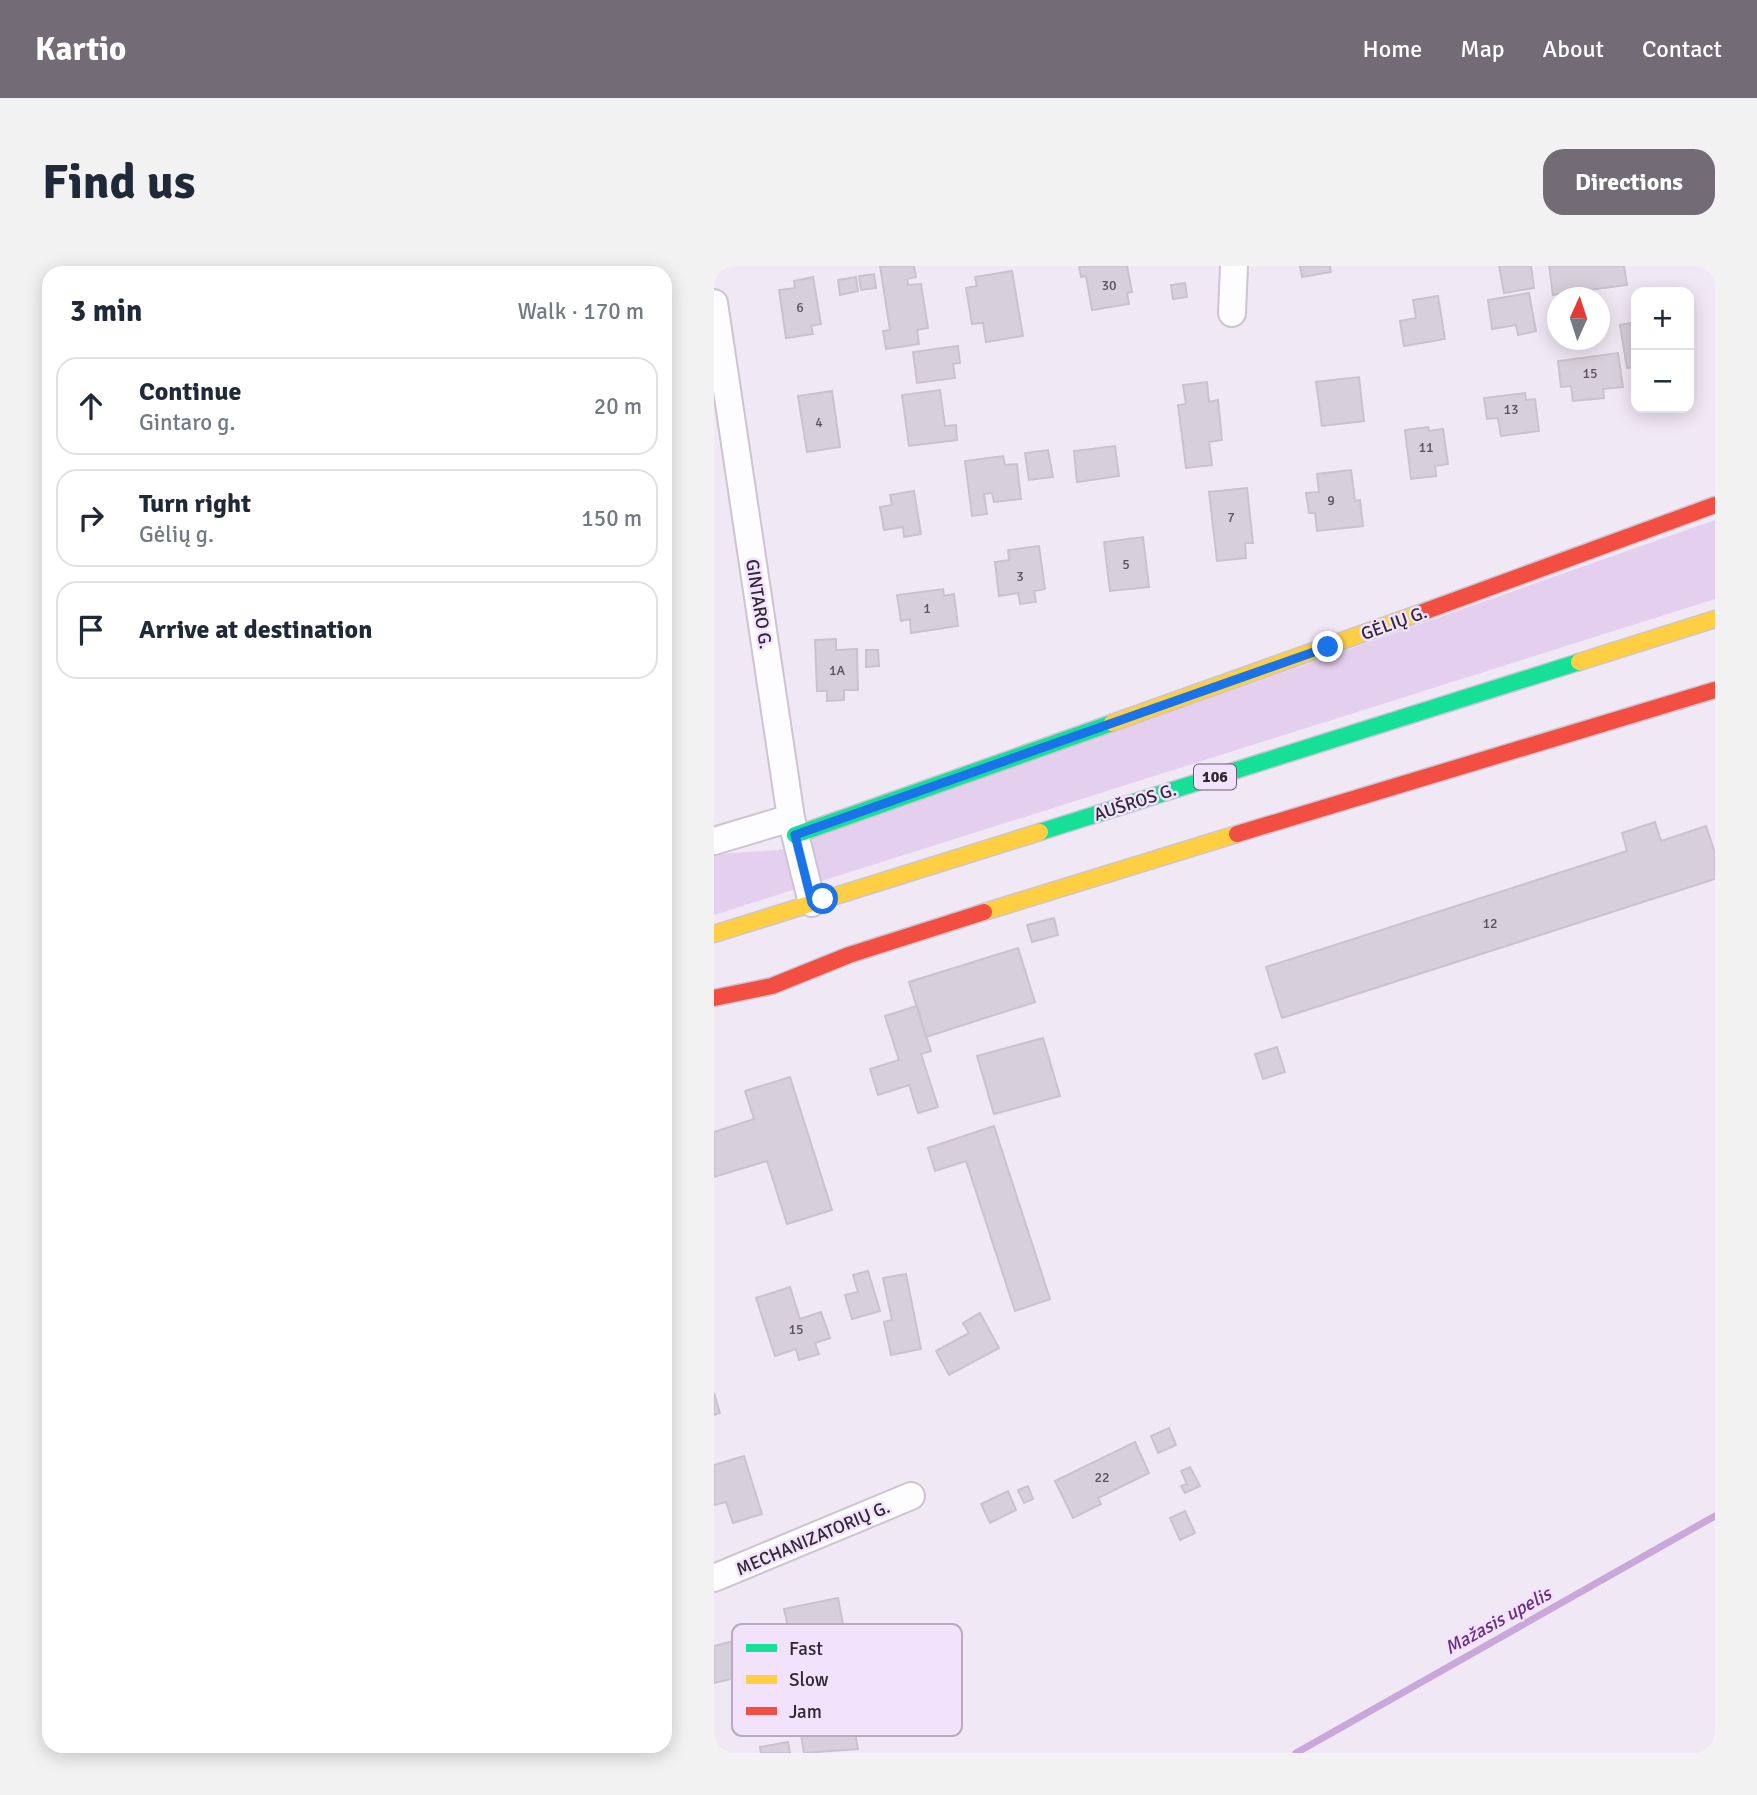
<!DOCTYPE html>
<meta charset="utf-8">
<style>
:root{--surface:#fff;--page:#f2f2f3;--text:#1f2937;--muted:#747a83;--line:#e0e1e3;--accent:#736b76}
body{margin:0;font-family:Signika,sans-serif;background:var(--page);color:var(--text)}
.controls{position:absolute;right:21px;top:21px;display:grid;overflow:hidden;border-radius:14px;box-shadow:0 4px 18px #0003}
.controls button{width:63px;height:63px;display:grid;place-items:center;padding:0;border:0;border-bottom:2px solid var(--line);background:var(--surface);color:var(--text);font:35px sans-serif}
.compass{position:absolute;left:833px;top:21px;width:63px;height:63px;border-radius:50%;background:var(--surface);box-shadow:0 4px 18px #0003;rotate:3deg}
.stop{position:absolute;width:21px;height:21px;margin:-16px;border:5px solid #1a73e8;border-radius:50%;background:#fff}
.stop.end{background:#1a73e8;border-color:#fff;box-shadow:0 2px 7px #0008}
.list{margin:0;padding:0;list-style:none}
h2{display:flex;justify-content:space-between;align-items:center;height:91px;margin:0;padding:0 28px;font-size:30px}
h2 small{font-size:23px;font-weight:400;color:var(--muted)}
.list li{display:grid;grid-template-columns:46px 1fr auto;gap:21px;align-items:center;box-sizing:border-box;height:98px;margin:0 14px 14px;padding:0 14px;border:2px solid var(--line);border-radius:21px}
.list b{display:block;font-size:26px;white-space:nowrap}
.list p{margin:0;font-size:23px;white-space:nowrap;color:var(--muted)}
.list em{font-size:23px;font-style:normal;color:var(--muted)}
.icon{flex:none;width:38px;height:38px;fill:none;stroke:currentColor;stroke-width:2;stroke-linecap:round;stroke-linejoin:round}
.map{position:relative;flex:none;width:1001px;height:1487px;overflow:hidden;border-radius:21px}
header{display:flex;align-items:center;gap:42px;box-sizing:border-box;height:98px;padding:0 35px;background:var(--accent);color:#fff}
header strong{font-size:33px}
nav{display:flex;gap:38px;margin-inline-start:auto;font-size:24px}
.intro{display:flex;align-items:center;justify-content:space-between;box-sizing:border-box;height:168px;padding:0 42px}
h1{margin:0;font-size:49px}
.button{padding:18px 32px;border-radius:21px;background:var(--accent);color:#fff;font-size:24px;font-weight:700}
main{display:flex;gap:42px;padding:0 42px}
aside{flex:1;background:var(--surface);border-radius:21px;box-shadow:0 4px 18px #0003}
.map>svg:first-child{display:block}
.green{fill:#e4d0ee}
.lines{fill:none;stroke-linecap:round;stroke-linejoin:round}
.stream{stroke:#caa7da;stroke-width:7}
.building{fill:#d7cfdb;stroke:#cac2ce;stroke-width:2}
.street-casing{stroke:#ccc4d0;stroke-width:30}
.fast-casing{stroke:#ccc4d0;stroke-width:19}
.slow-casing{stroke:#ccc4d0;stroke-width:19}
.jam-casing{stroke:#ccc4d0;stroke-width:19}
.street{stroke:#fdfcfe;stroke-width:26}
.fast{stroke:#16e098;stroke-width:16}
.slow{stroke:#ffcf43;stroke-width:16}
.jam{stroke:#f24e42;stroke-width:16}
.route{stroke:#1a73e8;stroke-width:9}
.labels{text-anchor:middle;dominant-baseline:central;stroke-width:5;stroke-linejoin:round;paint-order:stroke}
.number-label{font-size:14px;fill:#5a525d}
.shield{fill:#f2e2fb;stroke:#6a5f6e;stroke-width:2}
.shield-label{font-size:16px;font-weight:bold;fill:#2f2732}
.street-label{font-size:18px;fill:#2f2732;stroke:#f2e2fb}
.water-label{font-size:19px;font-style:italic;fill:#693081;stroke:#f2e2fb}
.key{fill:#f2e2fb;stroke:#b8aabf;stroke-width:2}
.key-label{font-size:19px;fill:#2f2732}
</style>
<header>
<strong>Kartio</strong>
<nav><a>Home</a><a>Map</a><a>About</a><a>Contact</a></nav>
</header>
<div class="intro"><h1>Find us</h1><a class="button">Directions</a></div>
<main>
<aside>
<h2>3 min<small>Walk · 170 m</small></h2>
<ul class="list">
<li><svg class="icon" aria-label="ahead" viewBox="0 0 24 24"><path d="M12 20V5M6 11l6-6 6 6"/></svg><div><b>Continue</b><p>Gintaro g.</p></div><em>20 m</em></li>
<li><svg class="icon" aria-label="right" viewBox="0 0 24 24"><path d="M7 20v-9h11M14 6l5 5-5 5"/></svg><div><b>Turn right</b><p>Gėlių g.</p></div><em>150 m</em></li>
<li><svg class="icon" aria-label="arrive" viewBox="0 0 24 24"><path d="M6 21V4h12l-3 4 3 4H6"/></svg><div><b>Arrive at destination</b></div></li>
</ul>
</aside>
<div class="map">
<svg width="1001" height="1487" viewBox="0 0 1001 1487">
<rect width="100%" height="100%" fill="#f1e8f5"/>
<!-- green -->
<path class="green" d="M1001,254V333L0,649V588L65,584Z"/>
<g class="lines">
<!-- stream -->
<path class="stream" d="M582,1487L1001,1250"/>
</g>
<!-- building -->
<path class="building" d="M166,0H200L202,11L193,13L194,19L207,18L214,62L203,64L205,78L172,83L169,65L176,64Z
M365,0H413L418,26L413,27L415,38L378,44L372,10L367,11Z
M586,0H616L617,6L588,11Z
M785,0H817L820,22L790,27Z
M835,0H910L913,19L867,25L868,32H845L844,28L839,29Z
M298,5L309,70L272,76L269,57L258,58L252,22L263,20L261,11Z
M160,8L162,22L147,24L145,10Z
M99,11L107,58L97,60L99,68L72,72L65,24L81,22L80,15Z
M142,11L144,25L126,29L124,14Z
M471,17L473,31L459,33L457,19Z
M815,27L822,65L804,69L802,59L778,63L774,34Z
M724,30L731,73L690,80L686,55L702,52L699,34Z
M922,56V101L913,102L906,59Z
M244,80L246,97L239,98L241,112L203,117L199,86Z
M904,87L909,121L889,123L890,132L859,135L857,120L847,121L844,95Z
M645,111L650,155L608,160L602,116Z
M493,116L495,136L504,134L508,174L495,176L498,199L472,202L464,139L472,138L469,119Z
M226,124L231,160L242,159L243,174L195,180L188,129Z
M118,125L126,181L93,186L84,130Z
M811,127L812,134L821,133L825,165L787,170L784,152L773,153L770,132Z
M714,161L715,165L729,163L734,198L721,200L722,210L697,213L691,164Z
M401,180L405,210L363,216L360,185Z
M334,184L339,211L315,214L311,187Z
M289,190L291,199L303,198L307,233L280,236L278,227L270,228L273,248L258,250L251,195Z
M637,204L641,235L646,234L649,260L603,265L601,247H595L592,227L605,226L603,208Z
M533,222L539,277H531L532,292L503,295L495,226Z
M200,225L207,268L190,271L189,261L170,264L166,241L178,239L176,229Z
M429,271L435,321L396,325L390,276Z
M325,280L331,323L320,325L322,336L306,338L304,327L285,330L281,296L295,294L294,284Z
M229,323L230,330L240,328L244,360L197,367L196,353L187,355L183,329Z
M122,373V384L143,383L144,424H130V434L113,435V425H103L101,374Z
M152,384H164L165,400L152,401Z
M941,556L947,575L992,560L1001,587V613L568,752L552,701L913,585L908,567Z
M340,652L344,669L318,676L313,659Z
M304,682L321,736L212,771L195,716Z
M203,740L217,785L207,788L224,841L204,847L195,819L164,829L156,803L185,794L171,750Z
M329,772L346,830L280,848L263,790Z
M563,781L571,806L549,813L541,788Z
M76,811L118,944L73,958L53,895L0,911V866L40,853L31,825Z
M280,860L336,1033L301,1045L252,895L221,905L214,882Z
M154,1005L166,1045L138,1053L131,1029L144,1026L139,1009Z
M192,1008L207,1083L177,1089L170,1056L178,1054L169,1012Z
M76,1021L86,1053L107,1046L116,1072L101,1077L105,1088L85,1094L82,1083L61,1090L42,1032Z
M266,1047L285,1082L235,1109L222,1085L255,1067L249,1057Z
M0,1127L6,1147L0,1149Z
M455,1162L462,1179L444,1187L437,1170Z
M421,1176L435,1207L384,1232L387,1238L359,1252L341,1215Z
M30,1190L48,1248L19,1257L12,1236L0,1239V1199Z
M476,1201L486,1220L471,1227L467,1220L473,1218L467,1205Z
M314,1220L319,1233L310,1237L304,1224Z
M294,1225L302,1244L276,1257L267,1238Z
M471,1245L481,1267L466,1274L456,1252Z
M124,1332L131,1368L78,1379L70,1343Z
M39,1370L47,1406L0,1417V1380Z
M137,1442L144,1483L90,1487L85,1456L115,1451L114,1446Z
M74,1476L76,1487H47L46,1481Z"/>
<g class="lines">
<!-- street casing -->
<g class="street-casing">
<path id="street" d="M0,37L77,552L98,637
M518,47L520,0
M0,575L77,552
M0,1312L197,1230"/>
</g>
<!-- fast casing -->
<g class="fast-casing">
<path id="fast" d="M326,566L865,396
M81,569L398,457"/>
</g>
<!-- slow casing -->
<g class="slow-casing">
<path id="slow" d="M865,396L1001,353
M398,457L709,346
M270,646L523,568
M0,668L326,566"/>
</g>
<!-- jam casing -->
<g class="jam-casing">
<path id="jam" d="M709,346L1001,239
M523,568L1001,424
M0,732L58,720L135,689L270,646"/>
</g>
<!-- street -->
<use href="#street" class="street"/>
<!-- fast -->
<use href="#fast" class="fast"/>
<!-- slow -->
<use href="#slow" class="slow"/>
<!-- jam -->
<use href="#jam" class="jam"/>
</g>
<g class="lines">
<!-- route -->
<path class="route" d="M109,633L98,637L81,569L614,381"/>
</g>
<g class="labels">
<!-- number labels -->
<g class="number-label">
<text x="395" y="19">30</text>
<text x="86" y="41">6</text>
<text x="876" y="107">15</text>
<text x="797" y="143">13</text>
<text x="105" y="156">4</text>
<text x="712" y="181">11</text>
<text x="617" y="234">9</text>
<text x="517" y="251">7</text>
<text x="412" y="298">5</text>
<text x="306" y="310">3</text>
<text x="213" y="342">1</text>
<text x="123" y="404">1A</text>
<text x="776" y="657">12</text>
<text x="82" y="1063">15</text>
<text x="388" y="1211">22</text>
</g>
<!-- shield labels -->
<rect class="shield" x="480" y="498.5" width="42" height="25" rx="5"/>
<g class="shield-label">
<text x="501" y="511">106</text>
</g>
<!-- street labels -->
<g class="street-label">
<text transform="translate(45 338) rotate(81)">GINTARO G.</text>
<text transform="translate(680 357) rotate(-20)">GĖLIŲ G.</text>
<text transform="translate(421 536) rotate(-18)">AUŠROS G.</text>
<text transform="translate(99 1272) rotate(-23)">MECHANIZATORIŲ G.</text>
</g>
<!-- water labels -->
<g class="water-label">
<text transform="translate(784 1355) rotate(-29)">Mažasis upelis</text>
</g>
</g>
<!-- legend -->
<rect x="18" y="1358" width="230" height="112" rx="10" class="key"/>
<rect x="32" y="1378" width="31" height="8" fill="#16e098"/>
<rect x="32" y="1409" width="31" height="9" fill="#ffcf43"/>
<rect x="32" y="1441" width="31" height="8" fill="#f24e42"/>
<g class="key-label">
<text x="75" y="1389">Fast</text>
<text x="75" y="1420">Slow</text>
<text x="75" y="1452">Jam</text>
</g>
</svg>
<div class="controls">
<button>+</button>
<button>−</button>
</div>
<svg class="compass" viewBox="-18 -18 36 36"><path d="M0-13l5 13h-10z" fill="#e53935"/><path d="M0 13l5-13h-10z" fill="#747a83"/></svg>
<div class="stop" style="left:109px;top:633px"></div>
<div class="stop end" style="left:614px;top:381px"></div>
</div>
</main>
